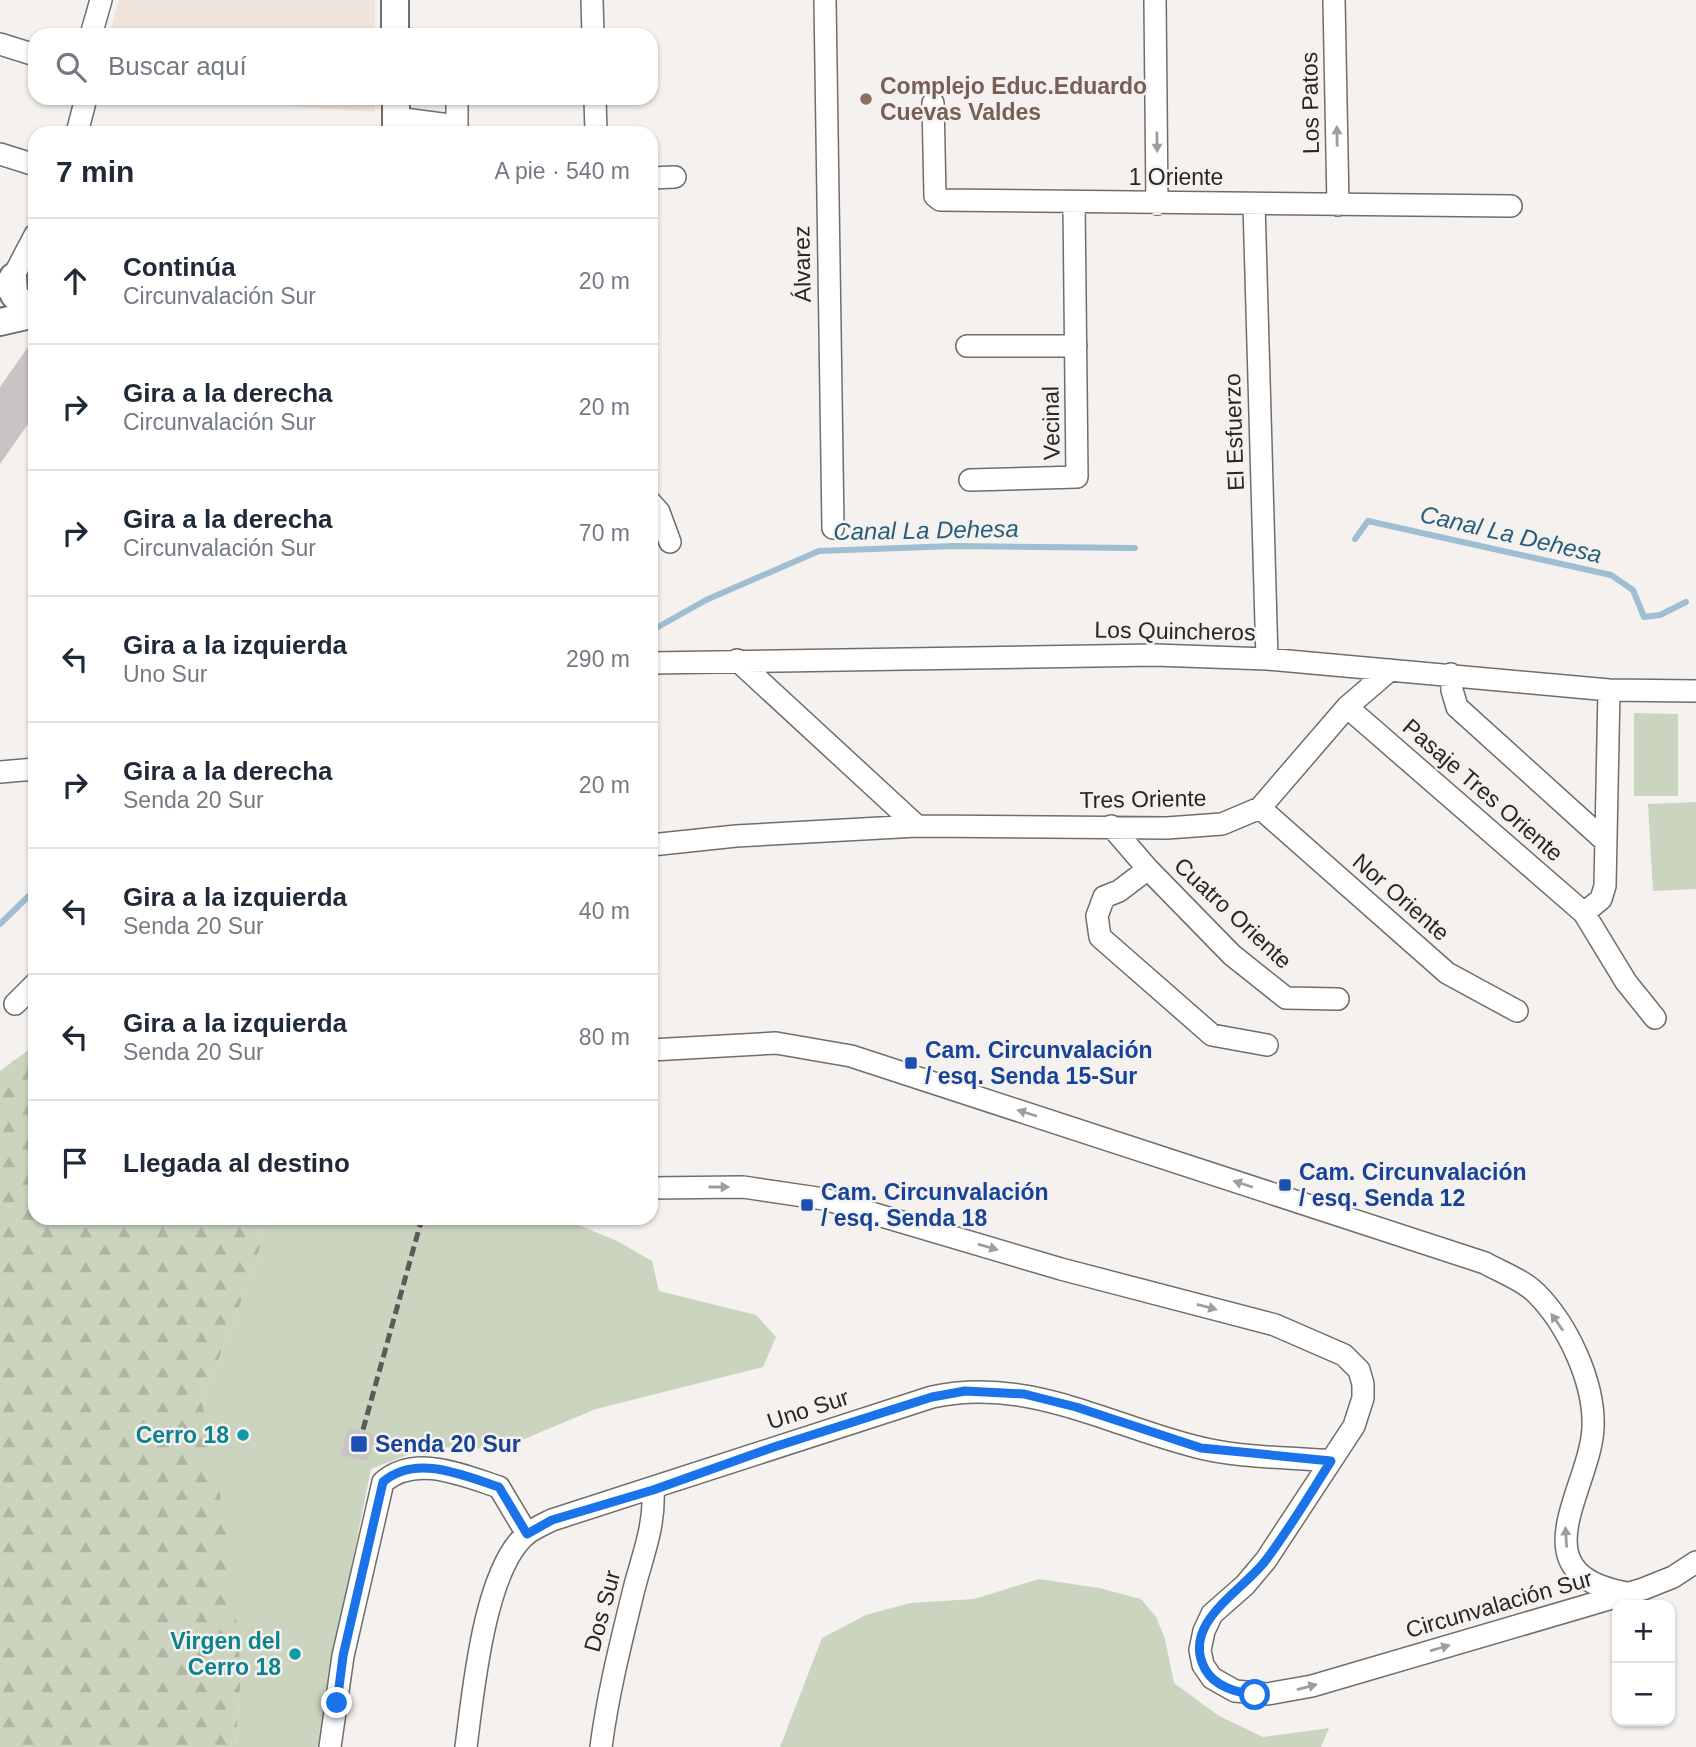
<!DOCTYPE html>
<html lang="es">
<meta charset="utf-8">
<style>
:root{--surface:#fff;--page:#f2f2f3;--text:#1f2937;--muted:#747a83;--line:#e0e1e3}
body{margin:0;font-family:Helvetica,sans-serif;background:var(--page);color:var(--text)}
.controls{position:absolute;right:21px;bottom:21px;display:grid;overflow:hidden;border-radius:14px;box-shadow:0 2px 5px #0004}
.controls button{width:63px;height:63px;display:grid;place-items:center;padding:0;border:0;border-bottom:2px solid var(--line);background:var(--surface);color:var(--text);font:35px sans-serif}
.stop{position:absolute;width:21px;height:21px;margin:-16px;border:5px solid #1a73e8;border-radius:50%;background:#fff}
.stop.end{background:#1a73e8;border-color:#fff;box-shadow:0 2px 7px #0008}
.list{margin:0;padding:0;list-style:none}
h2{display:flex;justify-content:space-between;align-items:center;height:91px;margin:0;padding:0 28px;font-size:30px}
h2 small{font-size:23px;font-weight:400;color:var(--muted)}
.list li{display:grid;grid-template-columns:46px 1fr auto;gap:21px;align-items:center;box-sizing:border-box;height:126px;padding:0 28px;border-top:2px solid var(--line)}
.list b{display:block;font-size:26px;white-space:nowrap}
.list p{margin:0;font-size:23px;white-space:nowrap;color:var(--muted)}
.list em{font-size:23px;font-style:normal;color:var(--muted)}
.icon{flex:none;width:38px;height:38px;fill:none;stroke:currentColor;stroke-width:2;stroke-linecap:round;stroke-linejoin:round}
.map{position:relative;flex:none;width:1696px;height:1747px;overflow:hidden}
.search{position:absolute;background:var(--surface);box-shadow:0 2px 5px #0004;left:28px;top:28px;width:630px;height:77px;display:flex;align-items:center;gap:18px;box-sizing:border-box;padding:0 24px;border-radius:21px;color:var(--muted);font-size:26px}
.panel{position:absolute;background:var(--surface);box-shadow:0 2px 5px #0004;left:28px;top:126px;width:630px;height:1099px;border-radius:21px}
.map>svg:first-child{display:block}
.built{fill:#eee4dc}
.green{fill:#cad4be}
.forest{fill:url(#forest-firs)}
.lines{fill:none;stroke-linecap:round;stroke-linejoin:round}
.stream{stroke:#9ebed2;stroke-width:6}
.building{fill:#c9c4c3}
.minor-casing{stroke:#716d6b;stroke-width:24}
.tertiary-casing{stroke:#716d6b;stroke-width:30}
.minor{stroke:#fff;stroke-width:21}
.tertiary{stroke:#fff;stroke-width:26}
.rail{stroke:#5c5a58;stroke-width:5;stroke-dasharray:10 5;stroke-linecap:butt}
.oneway{fill:#9e9e9d}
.route{stroke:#1a73e8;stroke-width:9}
.education-dot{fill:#8d6e63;stroke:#f5f1ee;stroke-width:2.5}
.transit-dot{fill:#1a4fb4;stroke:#f5f1ee;stroke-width:2.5}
.culture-dot{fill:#0f9aa8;stroke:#f5f1ee;stroke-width:2.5}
.labels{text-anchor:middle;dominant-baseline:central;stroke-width:5;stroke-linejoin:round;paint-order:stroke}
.education-label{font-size:23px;font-weight:bold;fill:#785e54;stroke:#f5f1ee;text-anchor:start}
.street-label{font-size:23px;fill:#282725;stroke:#f5f1ee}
.transit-label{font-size:23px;font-weight:bold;fill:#164399;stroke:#f5f1ee;text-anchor:start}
.culture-label{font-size:23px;font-weight:bold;fill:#0d838f;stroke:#f5f1ee;text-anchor:end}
.water-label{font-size:24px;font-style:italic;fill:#265e7b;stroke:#f5f1ee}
</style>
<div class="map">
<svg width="1696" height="1747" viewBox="0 0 1696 1747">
<defs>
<pattern id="forest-firs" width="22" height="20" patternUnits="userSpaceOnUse" patternTransform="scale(1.75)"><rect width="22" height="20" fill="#cad4be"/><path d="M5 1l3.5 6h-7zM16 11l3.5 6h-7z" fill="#aeb6a3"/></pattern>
</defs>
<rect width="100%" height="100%" fill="#f5f1ee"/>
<!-- built -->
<path class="built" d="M119,0H375V35H109Z
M184,98H375V112Z"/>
<!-- green -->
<path class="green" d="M1634,713L1678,714V796H1634Z
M1696,802V889L1653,891L1648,804Z
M267,1218H562L617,1241L652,1261L659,1291L756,1315L776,1337L763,1367L596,1409L500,1449L428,1447L371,1469L343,1608L324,1747H236L241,1673L202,1402L255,1266Z
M1039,1579L1099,1588L1141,1599L1156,1617L1165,1639L1174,1683L1219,1716L1263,1737L1329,1728L1321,1747H780L822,1638L866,1615L910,1603L974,1599Z"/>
<!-- forest -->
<path class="forest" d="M35,1045V1218H267L255,1266L202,1402L229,1540L241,1673L236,1747H0V1071Z"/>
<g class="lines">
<!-- stream -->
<path class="stream" d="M1355,539L1368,521L1611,575L1633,590L1644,617L1660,615L1686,602
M651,631L706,600L819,551L954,546L1135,548
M0,924L35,890"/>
</g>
<!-- building -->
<path class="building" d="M35,337V414L0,464V387Z
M348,1428L375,1434L368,1461L341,1455Z"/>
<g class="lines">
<!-- minor casing -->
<g class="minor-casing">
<path id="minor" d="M592,0L593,35
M825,0L833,528
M1155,0L1157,204
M1334,0L1338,205
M91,35L101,0
M0,44L35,55
M595,98L596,133
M933,103L935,196L940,200L1511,206
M396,118L457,126
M77,133L86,98
M457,133V98
M0,154L35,165
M651,178L675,177
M1254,204L1267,659
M0,287L13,277L35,235
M967,346H1076
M970,480L1077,477L1074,203
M651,503L659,512L670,542
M737,660L917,826
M651,663L1155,655L1267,659L1609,690L1696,691
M1451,674L1452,690L1457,707L1604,840
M1347,707L1584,913L1626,982L1655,1018
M0,772L35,769
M1260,808L1447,973L1517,1011
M1111,826L1148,869L1232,955L1286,998L1338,999
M651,845L736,836L917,826L1167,828L1222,824L1260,808L1347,707L1390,670
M1148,869L1119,891L1104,897L1097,916L1100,937L1212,1035L1267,1045
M1584,913L1601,899L1605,886L1609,690
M15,1004L35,984
M651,1050L776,1043L851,1056L1485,1263C1501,1272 1523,1280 1536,1293C1568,1325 1595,1383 1593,1428C1590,1490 1516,1574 1627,1593
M651,1188L743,1187L824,1199L1061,1269L1275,1325L1344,1355L1359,1370L1363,1384V1398L1354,1426L1266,1560L1245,1585L1212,1614L1204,1631L1200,1650L1203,1665L1212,1678L1235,1691L1267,1694L1312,1686L1643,1589L1673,1577L1696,1562
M330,1747L343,1656L383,1482C416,1454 462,1475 499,1487L527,1534
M466,1747C473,1694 484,1567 528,1533C535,1528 544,1524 552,1520L932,1397C1027,1376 1108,1425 1197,1447C1239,1458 1287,1457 1331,1461
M601,1747C608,1693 621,1642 634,1589C643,1554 655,1526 653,1490"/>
</g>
<!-- tertiary casing -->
<g class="tertiary-casing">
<path id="tertiary" d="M395,0V35
M396,98V133
M13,277L14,295L33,314
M0,322L35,314"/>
</g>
<!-- minor -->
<use href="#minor" class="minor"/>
<!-- tertiary -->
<use href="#tertiary" class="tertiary"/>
<!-- rail -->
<path class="rail" d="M359,1444L422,1218"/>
</g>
<!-- one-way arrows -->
<defs><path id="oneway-solid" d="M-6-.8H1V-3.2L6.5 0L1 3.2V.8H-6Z" transform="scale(1.75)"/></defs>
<g class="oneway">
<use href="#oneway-solid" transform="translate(1337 136) rotate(-91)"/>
<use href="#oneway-solid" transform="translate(1157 142) rotate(89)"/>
<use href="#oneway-solid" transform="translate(1027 1113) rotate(-162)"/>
<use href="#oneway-solid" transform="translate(1243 1184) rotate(-162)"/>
<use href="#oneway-solid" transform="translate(719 1187)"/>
<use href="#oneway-solid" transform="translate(988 1247) rotate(16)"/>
<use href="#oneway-solid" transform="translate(1207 1307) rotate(15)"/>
<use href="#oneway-solid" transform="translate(1557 1322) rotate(-125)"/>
<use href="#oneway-solid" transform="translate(1566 1537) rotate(-94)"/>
<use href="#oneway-solid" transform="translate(1440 1648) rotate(-16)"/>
<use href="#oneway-solid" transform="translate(1307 1687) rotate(-15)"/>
</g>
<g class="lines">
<!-- route -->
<path class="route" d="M337,1703L343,1656L383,1482C416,1454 462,1475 499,1487L527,1534L552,1520L653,1490L774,1447L932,1397L965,1391L1024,1394L1076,1407L1201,1448L1331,1461C1310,1494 1290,1528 1266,1560C1244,1590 1180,1623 1205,1669C1215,1687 1236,1692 1255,1695"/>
</g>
<!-- markers -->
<circle class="education-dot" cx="866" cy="99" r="7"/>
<g class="transit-dot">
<rect x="904" y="1056" width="14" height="14" rx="3.5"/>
<rect x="1278" y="1178" width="14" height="14" rx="3.5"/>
<rect x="800" y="1198" width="14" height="14" rx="3.5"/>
<rect x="350" y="1435" width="18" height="18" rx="3.5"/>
</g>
<g class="culture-dot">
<circle cx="243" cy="1435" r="7"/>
<circle cx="295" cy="1654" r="7"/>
</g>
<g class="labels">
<!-- education labels -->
<g class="education-label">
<text x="880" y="86">Complejo Educ.Eduardo<tspan x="880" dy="26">Cuevas Valdes</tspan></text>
</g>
<!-- street labels -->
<g class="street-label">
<text transform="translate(1310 103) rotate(-91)">Los Patos</text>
<text x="1176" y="177">1 Oriente</text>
<text transform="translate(802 264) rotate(-91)">Álvarez</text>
<text transform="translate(1051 423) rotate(-91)">Vecinal</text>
<text transform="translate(1234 432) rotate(-92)">El Esfuerzo</text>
<text transform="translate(1175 631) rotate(1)">Los Quincheros</text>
<text transform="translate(1483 790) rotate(41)">Pasaje Tres Oriente</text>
<text transform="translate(1143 799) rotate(-1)">Tres Oriente</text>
<text transform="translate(1401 897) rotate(41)">Nor Oriente</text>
<text transform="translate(1233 913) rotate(43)">Cuatro Oriente</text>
<text transform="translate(808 1409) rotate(-18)">Uno Sur</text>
<text transform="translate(1499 1604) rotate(-16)">Circunvalación Sur</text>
<text transform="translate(602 1611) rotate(-75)">Dos Sur</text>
</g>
<!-- transit labels -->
<g class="transit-label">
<text x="925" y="1050">Cam. Circunvalación<tspan x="925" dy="26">/ esq. Senda 15-Sur</tspan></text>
<text x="1299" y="1172">Cam. Circunvalación<tspan x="1299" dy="26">/ esq. Senda 12</tspan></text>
<text x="821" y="1192">Cam. Circunvalación<tspan x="821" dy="26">/ esq. Senda 18</tspan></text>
<text x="375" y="1444">Senda 20 Sur</text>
</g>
<!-- culture labels -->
<g class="culture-label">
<text x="229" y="1435">Cerro 18</text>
<text x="281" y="1641">Virgen del<tspan x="281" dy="26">Cerro 18</tspan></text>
</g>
<!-- water labels -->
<g class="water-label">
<text transform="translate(926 530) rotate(-1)">Canal La Dehesa</text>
<text transform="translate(1511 534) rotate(13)">Canal La Dehesa</text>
</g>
</g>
</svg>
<div class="controls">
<button>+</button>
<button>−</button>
</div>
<div class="stop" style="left:1255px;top:1695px"></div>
<div class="stop end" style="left:337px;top:1703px"></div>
<div class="search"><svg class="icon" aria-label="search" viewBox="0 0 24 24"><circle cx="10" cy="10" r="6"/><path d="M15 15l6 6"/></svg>Buscar aquí</div>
<section class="panel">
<h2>7 min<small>A pie · 540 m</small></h2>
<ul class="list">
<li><svg class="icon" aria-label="ahead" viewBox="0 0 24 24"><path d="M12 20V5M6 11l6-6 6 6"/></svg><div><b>Continúa</b><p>Circunvalación Sur</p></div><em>20 m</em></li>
<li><svg class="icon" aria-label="right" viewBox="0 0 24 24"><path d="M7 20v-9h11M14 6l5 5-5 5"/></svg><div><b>Gira a la derecha</b><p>Circunvalación Sur</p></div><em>20 m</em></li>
<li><svg class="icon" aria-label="right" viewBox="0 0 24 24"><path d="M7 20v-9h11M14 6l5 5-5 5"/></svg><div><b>Gira a la derecha</b><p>Circunvalación Sur</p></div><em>70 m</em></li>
<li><svg class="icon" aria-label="left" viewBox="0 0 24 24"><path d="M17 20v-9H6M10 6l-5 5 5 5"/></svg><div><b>Gira a la izquierda</b><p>Uno Sur</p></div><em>290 m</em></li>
<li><svg class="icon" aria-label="right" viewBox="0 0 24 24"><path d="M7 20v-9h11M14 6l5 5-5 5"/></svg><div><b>Gira a la derecha</b><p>Senda 20 Sur</p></div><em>20 m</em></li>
<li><svg class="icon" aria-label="left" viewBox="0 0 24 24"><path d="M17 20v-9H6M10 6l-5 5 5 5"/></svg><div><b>Gira a la izquierda</b><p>Senda 20 Sur</p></div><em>40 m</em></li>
<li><svg class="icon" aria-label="left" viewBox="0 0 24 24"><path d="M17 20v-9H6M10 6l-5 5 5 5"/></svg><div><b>Gira a la izquierda</b><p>Senda 20 Sur</p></div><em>80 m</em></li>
<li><svg class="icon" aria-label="arrive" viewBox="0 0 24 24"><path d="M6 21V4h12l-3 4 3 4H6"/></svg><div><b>Llegada al destino</b></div></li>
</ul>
</section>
</div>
